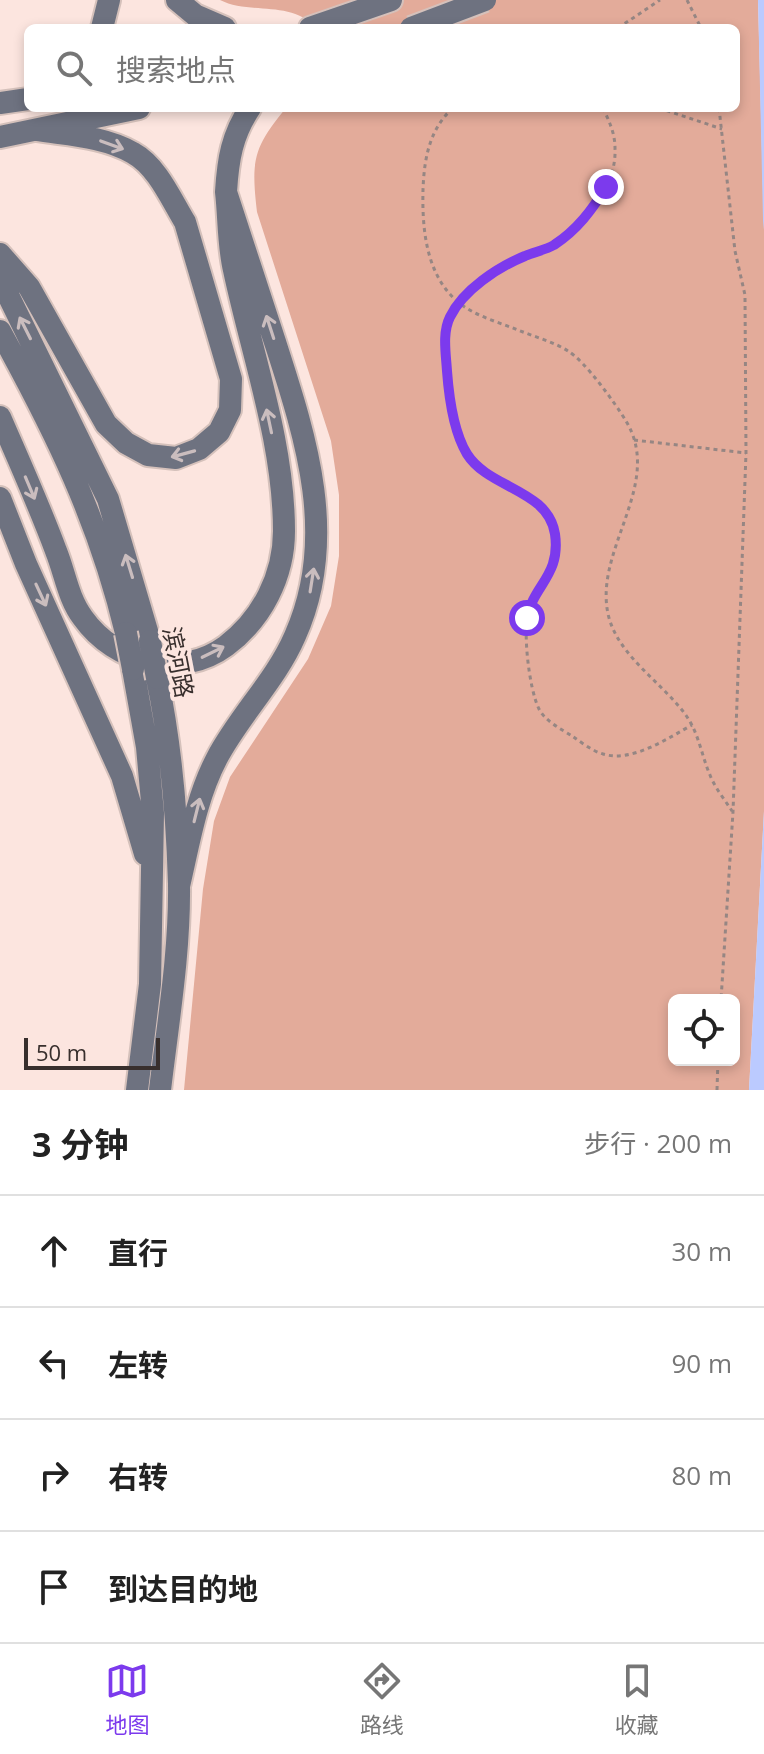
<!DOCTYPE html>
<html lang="zh">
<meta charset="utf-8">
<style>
:root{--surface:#fff;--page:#f2f2f2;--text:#222;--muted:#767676;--line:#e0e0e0;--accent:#7c3aed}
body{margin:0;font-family:"Open Sans","Noto Sans SC",sans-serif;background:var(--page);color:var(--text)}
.controls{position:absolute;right:24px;bottom:24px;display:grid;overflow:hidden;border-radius:12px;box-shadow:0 4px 12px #0003}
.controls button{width:72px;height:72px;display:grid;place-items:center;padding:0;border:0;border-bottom:2px solid var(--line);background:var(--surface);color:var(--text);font:40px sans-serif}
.scale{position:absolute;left:24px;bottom:20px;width:136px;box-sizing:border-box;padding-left:8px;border:4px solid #382f2d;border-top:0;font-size:22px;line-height:28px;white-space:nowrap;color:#382f2d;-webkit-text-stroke:6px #fce5df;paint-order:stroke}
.stop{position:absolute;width:24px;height:24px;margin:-18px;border:6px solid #7c3aed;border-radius:50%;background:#fff}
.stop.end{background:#7c3aed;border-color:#fff;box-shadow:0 2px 8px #0008}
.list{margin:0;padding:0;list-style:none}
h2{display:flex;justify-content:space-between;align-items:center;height:104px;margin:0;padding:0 32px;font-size:34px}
h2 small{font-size:26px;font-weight:400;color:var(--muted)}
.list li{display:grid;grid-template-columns:52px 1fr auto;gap:24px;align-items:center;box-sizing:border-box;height:112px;padding:0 32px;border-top:2px solid var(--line)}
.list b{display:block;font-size:30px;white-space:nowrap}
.list em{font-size:26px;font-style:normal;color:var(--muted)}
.icon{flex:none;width:44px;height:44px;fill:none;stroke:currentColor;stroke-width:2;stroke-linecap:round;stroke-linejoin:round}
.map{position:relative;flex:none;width:764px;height:1090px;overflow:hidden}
.search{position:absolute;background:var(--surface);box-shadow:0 4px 12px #0003;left:24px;right:24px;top:24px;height:88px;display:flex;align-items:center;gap:20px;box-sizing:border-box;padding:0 28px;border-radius:12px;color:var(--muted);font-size:30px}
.sheet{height:552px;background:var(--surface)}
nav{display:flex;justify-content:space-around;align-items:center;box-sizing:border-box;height:112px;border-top:2px solid var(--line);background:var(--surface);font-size:22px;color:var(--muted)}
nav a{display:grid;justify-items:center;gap:4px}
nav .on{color:var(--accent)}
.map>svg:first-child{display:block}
.green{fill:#e3ab9a;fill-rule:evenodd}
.water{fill:#bbcaff}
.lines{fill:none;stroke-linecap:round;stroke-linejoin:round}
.primary-casing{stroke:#d5c1bb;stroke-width:26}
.path{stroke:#968683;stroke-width:3;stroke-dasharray:4 4;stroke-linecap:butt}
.primary{stroke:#6e7280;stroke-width:22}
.primary-bridge-casing{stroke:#d5c1bb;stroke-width:26;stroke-linecap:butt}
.primary-bridge{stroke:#6e7280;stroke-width:22}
.oneway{stroke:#cabdbe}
.route{stroke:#7c3aed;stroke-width:10}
.labels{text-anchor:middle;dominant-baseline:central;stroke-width:8;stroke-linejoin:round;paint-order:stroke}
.street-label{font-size:24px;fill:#382f2d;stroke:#fce5df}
</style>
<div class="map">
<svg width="764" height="1090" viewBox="0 0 764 1090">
<rect width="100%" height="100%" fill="#fce5df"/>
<!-- green -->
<path class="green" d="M220,0H758L764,230V811L749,1090H184L203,889L214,821L230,777L308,659L331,606L339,556V495L331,441L257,212C251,160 253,148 286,108H736V28H315C293,0 249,15 220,0ZM674,1000H734V1060H674Z"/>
<!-- water -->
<path class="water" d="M758,0H764V230L763,220Z
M764,811V1090H749Z"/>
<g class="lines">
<!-- primary casing -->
<g class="primary-casing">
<path id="primary" d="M177,0L195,15L225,28
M102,28L109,0
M310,28L391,0
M0,103L28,99
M0,137L139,108
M0,254L29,287L106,424L126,443L148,455L176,458L199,449L219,432L230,410L231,379L185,222C171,199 157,166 133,153C104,136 67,135 36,130
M0,272L9,297L108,499L150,641
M0,331C55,431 99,520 126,633
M0,417C19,461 39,505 56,551C65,573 68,598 83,618C115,663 180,680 226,646C262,619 284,576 284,531C284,443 252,355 234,270C228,245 229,217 226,192
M0,498L26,564L122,776L145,854
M133,669L147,747L153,813L150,984L137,1090
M157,678C171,745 177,815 179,884C180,952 168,1022 160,1090
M179,886C189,843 196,798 217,758C239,716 276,680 295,636C339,538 306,438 275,342C259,292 242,242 226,192C228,159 232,135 250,108"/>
</g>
<!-- path -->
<path class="path" d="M687,0L701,28
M618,28L660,0
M453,108C429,129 424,160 423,190C422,229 426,275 458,302C475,316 498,322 518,330C535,337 554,342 568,351C585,361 615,403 626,421C663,482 598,545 607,608C613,653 660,680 685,714C699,733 701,754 710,775C715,788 725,800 732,811
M603,108C609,121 615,133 615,148C617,187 584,228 552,246C544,251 533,252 524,256C496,269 453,296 446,328C440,358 452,426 467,452C472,462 482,471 492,478C513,490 538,496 550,519C558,536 558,562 549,578C543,588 532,597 529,608C522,629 529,689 539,709C545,721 561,729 572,736C581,742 592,751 603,754C632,763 668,738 692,725
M659,108L722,129
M719,108L735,251L745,295L746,453L733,812L721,1000
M634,440L746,453
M717,1090L718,1060"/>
<!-- primary -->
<use href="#primary" class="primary"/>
<!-- primary-bridge casing -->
<g class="primary-bridge-casing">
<path id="primary-bridge" d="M411,28L485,0
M126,633L133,669
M150,641L157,678"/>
</g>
<!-- primary-bridge -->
<use href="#primary-bridge" class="primary-bridge"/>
</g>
<!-- one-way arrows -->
<defs><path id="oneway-shaft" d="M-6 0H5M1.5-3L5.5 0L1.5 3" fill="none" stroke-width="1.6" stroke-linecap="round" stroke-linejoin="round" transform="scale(2)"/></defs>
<g class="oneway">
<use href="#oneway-shaft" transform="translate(112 145) rotate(20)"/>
<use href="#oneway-shaft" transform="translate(270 327) rotate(-108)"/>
<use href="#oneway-shaft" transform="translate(25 328) rotate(-117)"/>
<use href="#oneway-shaft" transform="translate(269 421) rotate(-102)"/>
<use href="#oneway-shaft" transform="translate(183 454) rotate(165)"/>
<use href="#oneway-shaft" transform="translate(30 488) rotate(67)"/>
<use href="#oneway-shaft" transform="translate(129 566) rotate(-107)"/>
<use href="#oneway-shaft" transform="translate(312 580) rotate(-81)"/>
<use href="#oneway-shaft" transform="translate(41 595) rotate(65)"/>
<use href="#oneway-shaft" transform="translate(213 652) rotate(-26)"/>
<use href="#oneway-shaft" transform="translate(197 810) rotate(-76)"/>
</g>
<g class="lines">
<!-- route -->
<path class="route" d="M527,618C533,585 561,576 555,534C548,489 489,489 467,454C453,431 449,398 447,371C446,354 442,333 450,317C463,290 498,267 525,256C534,252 545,250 554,245C577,230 592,210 606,187"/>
</g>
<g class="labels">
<!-- street labels -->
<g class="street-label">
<text transform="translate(179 662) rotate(79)">滨河路</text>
</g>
</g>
</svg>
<div class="controls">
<button><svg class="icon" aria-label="locate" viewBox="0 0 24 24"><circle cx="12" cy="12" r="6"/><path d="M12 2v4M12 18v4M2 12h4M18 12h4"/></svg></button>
</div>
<div class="scale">50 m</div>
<div class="stop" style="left:527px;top:618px"></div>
<div class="stop end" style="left:606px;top:187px"></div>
<div class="search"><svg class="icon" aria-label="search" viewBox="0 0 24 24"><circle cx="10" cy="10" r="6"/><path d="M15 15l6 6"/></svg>搜索地点</div>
</div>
<section class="sheet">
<h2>3 分钟<small>步行 · 200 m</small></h2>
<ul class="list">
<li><svg class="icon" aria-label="ahead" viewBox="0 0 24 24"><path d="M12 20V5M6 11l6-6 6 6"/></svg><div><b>直行</b></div><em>30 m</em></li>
<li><svg class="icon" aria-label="left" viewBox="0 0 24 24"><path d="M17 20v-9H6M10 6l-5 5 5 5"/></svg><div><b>左转</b></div><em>90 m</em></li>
<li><svg class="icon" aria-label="right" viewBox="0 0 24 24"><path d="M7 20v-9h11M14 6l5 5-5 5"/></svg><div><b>右转</b></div><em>80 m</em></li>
<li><svg class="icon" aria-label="arrive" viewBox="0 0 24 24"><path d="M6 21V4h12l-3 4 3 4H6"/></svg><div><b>到达目的地</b></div></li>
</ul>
</section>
<nav>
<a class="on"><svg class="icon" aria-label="map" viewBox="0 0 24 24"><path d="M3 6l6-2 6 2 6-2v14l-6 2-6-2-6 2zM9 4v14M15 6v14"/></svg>地图</a>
<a><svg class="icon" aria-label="directions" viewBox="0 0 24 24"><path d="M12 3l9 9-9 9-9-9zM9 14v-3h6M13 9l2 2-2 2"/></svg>路线</a>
<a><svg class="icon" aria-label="saved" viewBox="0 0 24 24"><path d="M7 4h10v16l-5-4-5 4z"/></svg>收藏</a>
</nav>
